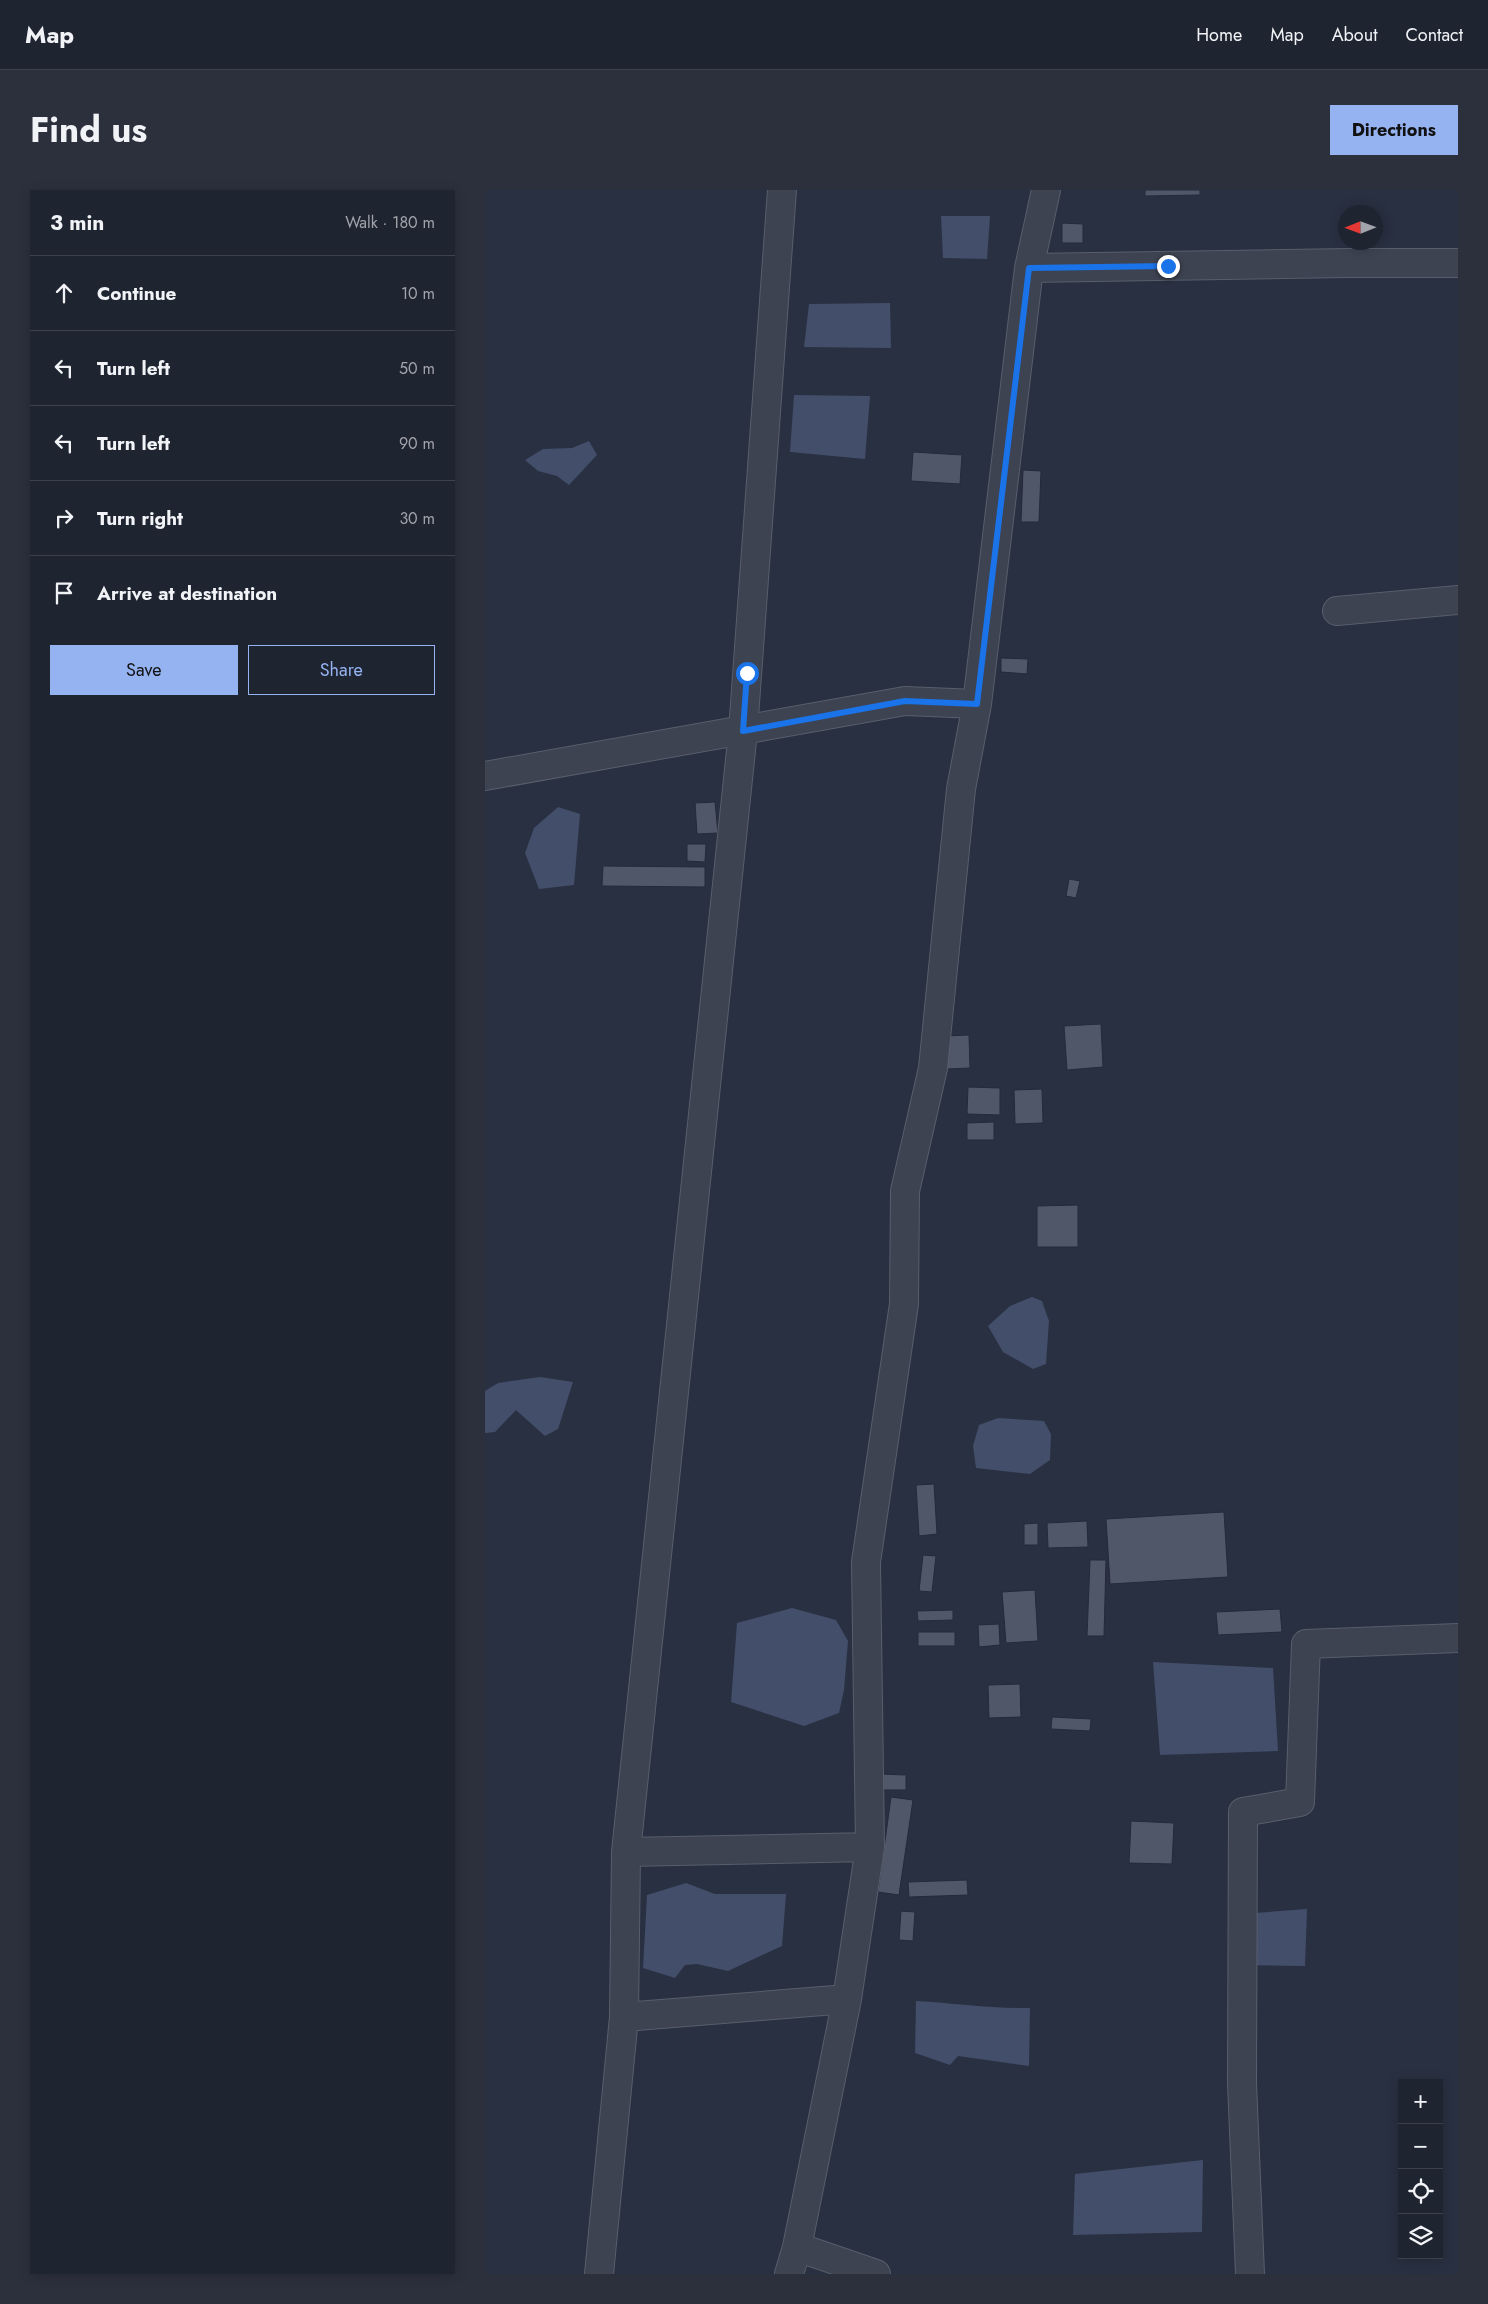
<!DOCTYPE html>
<meta charset="utf-8">
<style>
:root{--surface:#1f2431;--page:#2c303d;--text:#f1f3f6;--muted:#a1a4ab;--line:#3c414d;--accent:#95b2f1}
body{margin:0;font-family:Jost,sans-serif;background:var(--page);color:var(--text)}
.controls{position:absolute;right:15px;bottom:15px;display:grid;overflow:hidden;border-radius:0px;box-shadow:0 2px 12px #0003}
.controls button{width:45px;height:45px;display:grid;place-items:center;padding:0;border:0;border-bottom:1px solid var(--line);background:var(--surface);color:var(--text);font:25px sans-serif}
.compass{position:absolute;left:853px;top:15px;width:45px;height:45px;border-radius:50%;background:var(--surface);box-shadow:0 2px 12px #0003;rotate:269deg}
.stop{position:absolute;width:15px;height:15px;margin:-11px;border:4px solid #1a73e8;border-radius:50%;background:#fff}
.stop.end{background:#1a73e8;border-color:#fff;box-shadow:0 1px 5px #0008}
.list{margin:0;padding:0;list-style:none}
h2{display:flex;justify-content:space-between;align-items:center;height:65px;margin:0;padding:0 20px;font-size:21px}
h2 small{font-size:16px;font-weight:400;color:var(--muted)}
.list li{display:grid;grid-template-columns:32px 1fr auto;gap:15px;align-items:center;box-sizing:border-box;height:75px;padding:0 20px;border-top:1px solid var(--line)}
.list b{display:block;font-size:19px;white-space:nowrap}
.list em{font-size:16px;font-style:normal;color:var(--muted)}
.actions{display:flex;gap:10px;padding:15px 20px}
.actions a{flex:1;padding:11px 0;border:1px solid var(--accent);border-radius:0px;text-align:center;font-size:18px;color:var(--accent)}
.actions .main{background:var(--accent);color:#111}
.icon{flex:none;width:28px;height:28px;fill:none;stroke:currentColor;stroke-width:2;stroke-linecap:round;stroke-linejoin:round}
.map{position:relative;flex:none;width:973px;height:2084px;overflow:hidden;border-radius:0px}
header{display:flex;align-items:center;gap:30px;box-sizing:border-box;height:70px;padding:0 25px;background:var(--surface);border-bottom:1px solid var(--line)}
header strong{font-size:24px}
nav{display:flex;gap:28px;margin-inline-start:auto;font-size:18px}
.intro{display:flex;align-items:center;justify-content:space-between;box-sizing:border-box;height:120px;padding:0 30px}
h1{margin:0;font-size:35px}
.button{padding:12px 22px;border-radius:0px;background:var(--accent);color:#111;font-size:18px;font-weight:700}
main{display:flex;gap:30px;padding:0 30px}
aside{flex:1;background:var(--surface);border-radius:0px;box-shadow:0 2px 12px #0003}
.map>svg:first-child{display:block}
.water{fill:#424e6a}
.building{fill:#4f5769;stroke:#242a38}
.lines{fill:none;stroke-linecap:round;stroke-linejoin:round}
.minor-casing{stroke:#585e6b;stroke-width:30}
.minor{stroke:#3d4351;stroke-width:28}
.route{stroke:#1a73e8;stroke-width:6}
</style>
<header>
<strong>Map</strong>
<nav><a>Home</a><a>Map</a><a>About</a><a>Contact</a></nav>
</header>
<div class="intro"><h1>Find us</h1><a class="button">Directions</a></div>
<main>
<aside>
<h2>3 min<small>Walk · 180 m</small></h2>
<ul class="list">
<li><svg class="icon" aria-label="ahead" viewBox="0 0 24 24"><path d="M12 20V5M6 11l6-6 6 6"/></svg><div><b>Continue</b></div><em>10 m</em></li>
<li><svg class="icon" aria-label="left" viewBox="0 0 24 24"><path d="M17 20v-9H6M10 6l-5 5 5 5"/></svg><div><b>Turn left</b></div><em>50 m</em></li>
<li><svg class="icon" aria-label="left" viewBox="0 0 24 24"><path d="M17 20v-9H6M10 6l-5 5 5 5"/></svg><div><b>Turn left</b></div><em>90 m</em></li>
<li><svg class="icon" aria-label="right" viewBox="0 0 24 24"><path d="M7 20v-9h11M14 6l5 5-5 5"/></svg><div><b>Turn right</b></div><em>30 m</em></li>
<li><svg class="icon" aria-label="arrive" viewBox="0 0 24 24"><path d="M6 21V4h12l-3 4 3 4H6"/></svg><div><b>Arrive at destination</b></div></li>
</ul>
<div class="actions"><a class="main">Save</a><a>Share</a></div>
</aside>
<div class="map">
<svg width="973" height="2084" viewBox="0 0 973 2084">
<rect width="100%" height="100%" fill="#293041"/>
<!-- water -->
<path class="water" d="M456,26H505L502,69L458,68Z
M405,113L406,158L319,157L324,114Z
M309,205L385,206L380,269L305,262Z
M104,251L112,265L84,295L72,286L53,281L40,270L58,259L87,258Z
M73,617L95,624L89,695L54,699L40,663L49,638Z
M547,1107L557,1111L564,1131L561,1174L548,1179L518,1162L503,1136L525,1116Z
M55,1187L88,1192L73,1239L60,1246L31,1220L10,1242L0,1243V1201L13,1193Z
M513,1228L559,1231L566,1244L565,1270L545,1284L491,1278L488,1256L494,1235Z
M307,1418L351,1430L363,1451L359,1500L354,1523L319,1536L246,1512L252,1433Z
M668,1472L788,1478L793,1561L675,1565Z
M201,1693L230,1704H301L297,1756L243,1781L212,1774L200,1775L190,1788L158,1778L162,1705Z
M822,1719L820,1776L757,1775V1724Z
M431,1811C469,1813 507,1819 545,1818L544,1876L473,1866L465,1875L430,1863Z
M718,1970L717,2042L588,2045L590,1984Z"/>
<!-- building -->
<path class="building" d="M660,0H715V5L660,6Z
M577,33L598,34V53H577Z
M428,262L477,265L475,294L426,291Z
M538,280L556,281L554,332H536Z
M516,468L543,469L542,484L516,482Z
M230,612L233,643L212,644L210,613Z
M202,654H221L220,672L202,671Z
M118,676L220,677V697L117,696Z
M584,689L595,691L591,708L581,706Z
M616,834L618,877L582,880L579,836Z
M484,845L485,878L462,879L460,846Z
M483,897L515,898V925L482,924Z
M557,899L558,933L530,934L529,900Z
M509,932V950H482V933Z
M593,1015V1057H552V1016Z
M449,1294L452,1344L434,1346L431,1295Z
M739,1322L743,1387L625,1394L621,1329Z
M602,1331L603,1357L563,1358L562,1333Z
M553,1333V1355H539V1334Z
M438,1365L451,1366L447,1402L434,1401Z
M605,1370H621L619,1446H602Z
M550,1400L553,1451L521,1453L517,1402Z
M795,1419L797,1442L733,1445L731,1422Z
M468,1420V1430L433,1431L432,1421Z
M514,1434L515,1455L494,1457L493,1435Z
M433,1442H470V1456H433Z
M535,1494L536,1527L504,1528L503,1495Z
M567,1527L606,1529L605,1541L566,1539Z
M394,1584L421,1585V1600H395Z
M406,1607L428,1610L414,1705L393,1702Z
M646,1631L689,1633L687,1674L644,1673Z
M482,1690L483,1705L424,1707L423,1692Z
M416,1721L430,1722L428,1751L414,1750Z"/>
<g class="lines">
<!-- minor casing -->
<g class="minor-casing">
<path id="minor" d="M544,78L862,73H973
M852,421L973,410
M0,586L420,511L492,514
M141,1662L385,1657
M139,1827L362,1809
M312,2057L391,2084
M114,2084L139,1827L141,1662L258,541L297,0
M304,2084L312,2057L362,1809L385,1657L381,1372L419,1114L420,1001L448,878L476,599L492,514L544,78L561,0
M765,2084L757,1893L758,1622L815,1612L821,1454L973,1448"/>
</g>
<!-- minor -->
<use href="#minor" class="minor"/>
</g>
<g class="lines">
<!-- route -->
<path class="route" d="M262,483L258,541L420,511L492,514L544,78L683,76"/>
</g>
</svg>
<div class="controls">
<button>+</button>
<button>−</button>
<button><svg class="icon" aria-label="locate" viewBox="0 0 24 24"><circle cx="12" cy="12" r="6"/><path d="M12 2v4M12 18v4M2 12h4M18 12h4"/></svg></button>
<button><svg class="icon" aria-label="layers" viewBox="0 0 24 24"><path d="M12 4l9 5-9 5-9-5zM3 14l9 5 9-5"/></svg></button>
</div>
<svg class="compass" viewBox="-18 -18 36 36"><path d="M0-13l5 13h-10z" fill="#e53935"/><path d="M0 13l5-13h-10z" fill="#a1a4ab"/></svg>
<div class="stop" style="left:262px;top:483px"></div>
<div class="stop end" style="left:683px;top:76px"></div>
</div>
</main>
